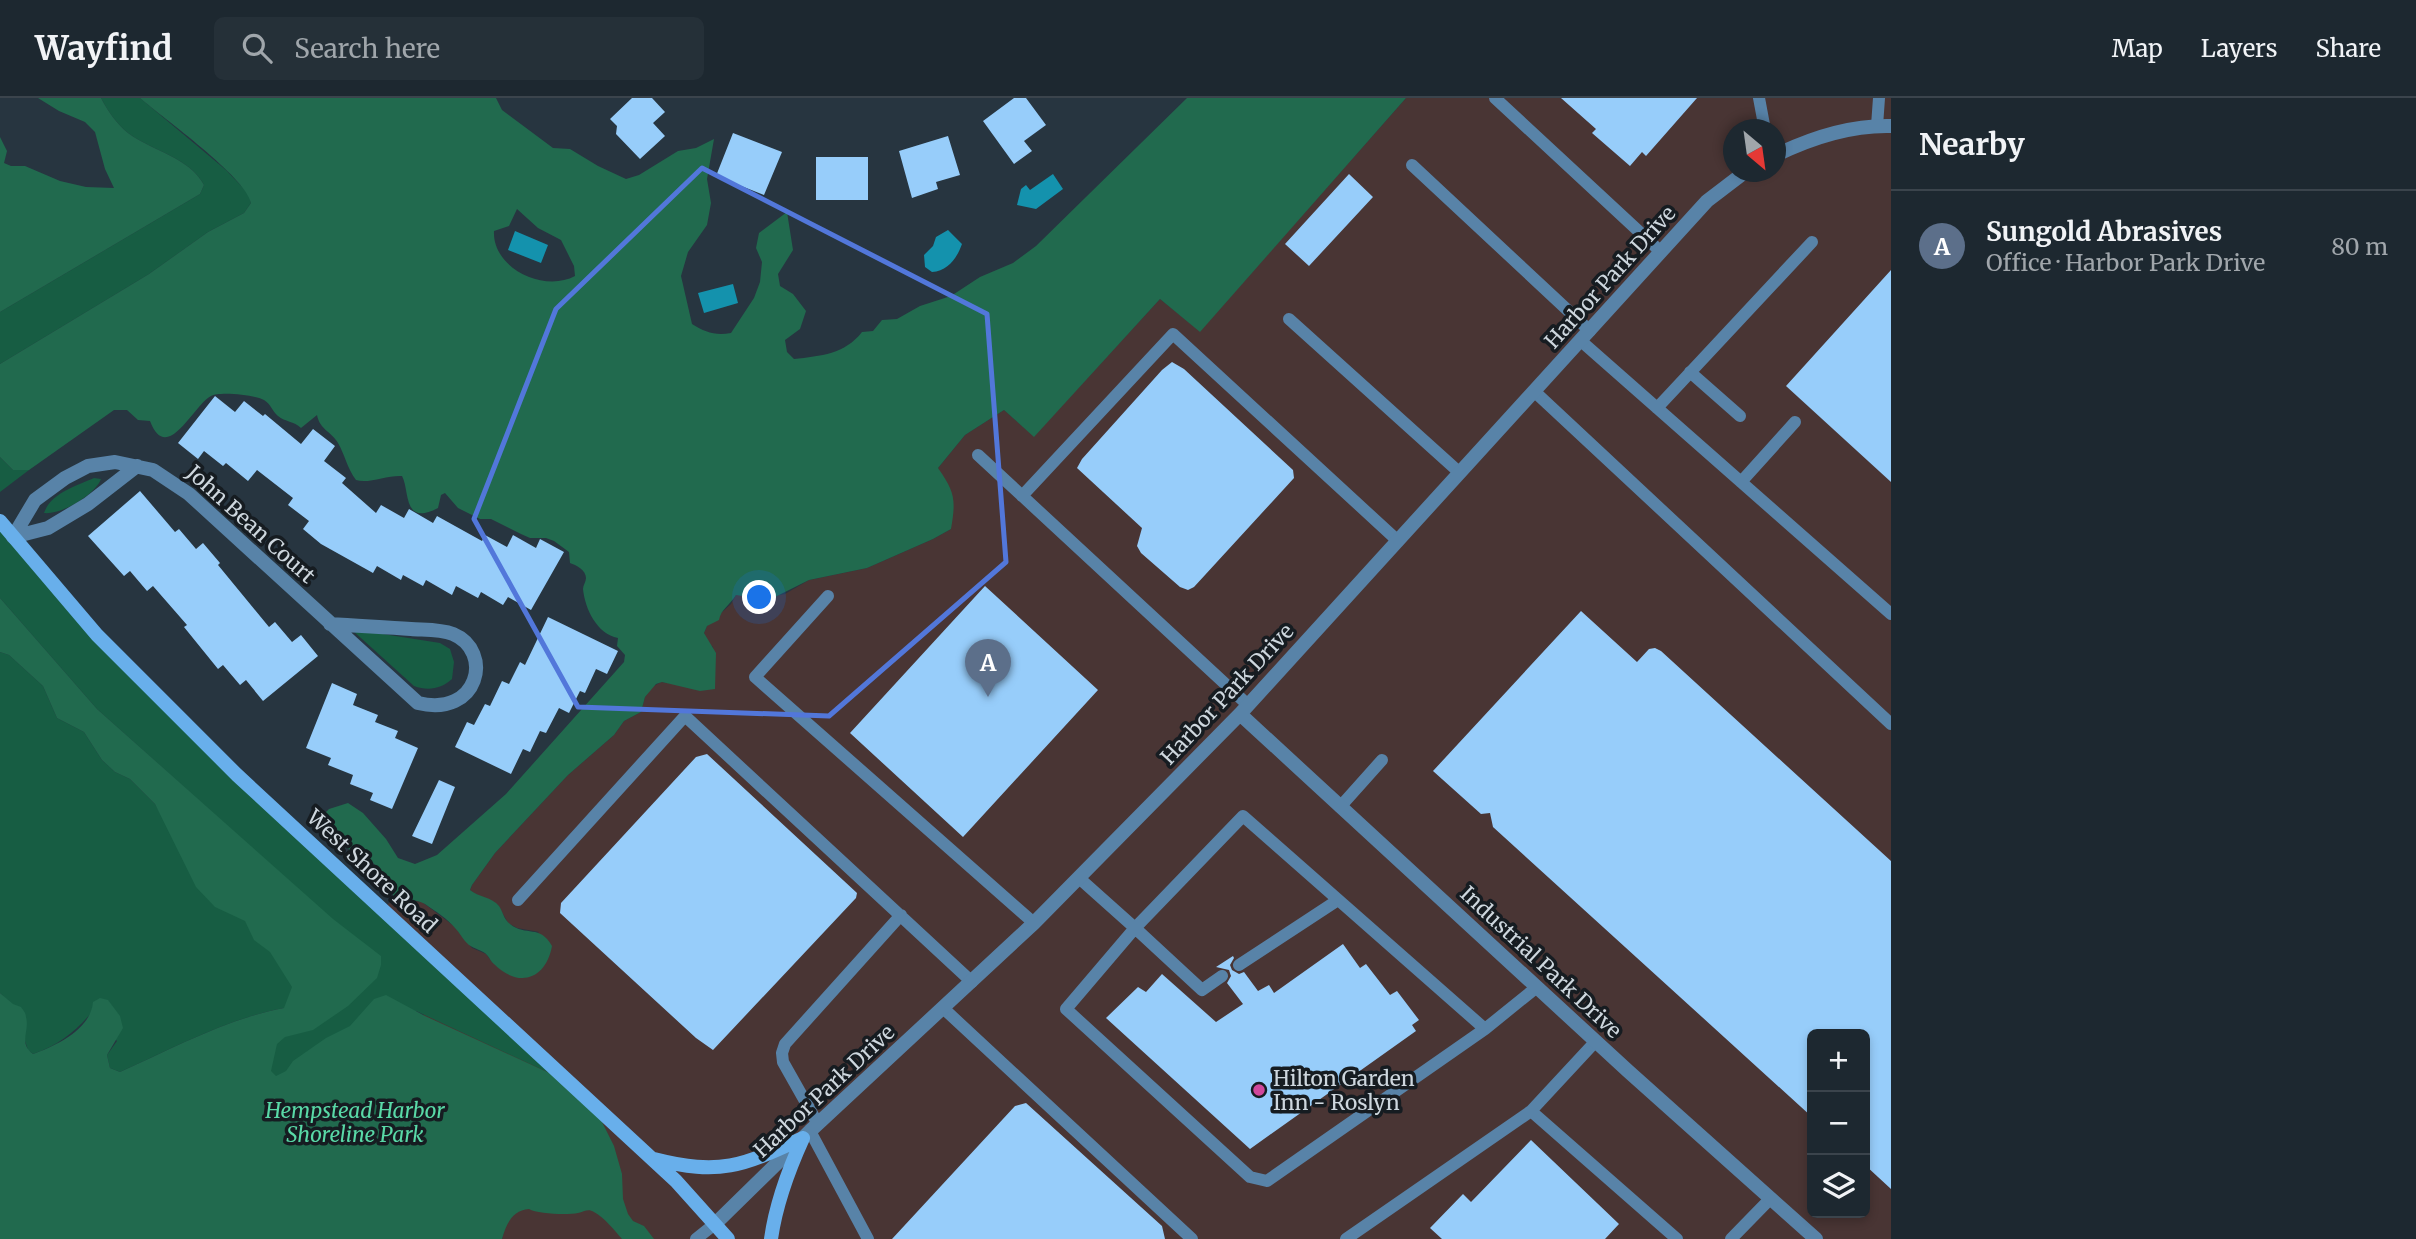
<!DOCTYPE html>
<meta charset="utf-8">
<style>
:root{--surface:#1d2830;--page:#253038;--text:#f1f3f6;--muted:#a0a6ab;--line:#3b444c;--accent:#f98fc9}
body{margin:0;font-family:Merriweather,serif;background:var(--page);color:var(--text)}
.controls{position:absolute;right:21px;bottom:21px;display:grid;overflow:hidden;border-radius:10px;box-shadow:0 4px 10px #0003}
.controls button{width:63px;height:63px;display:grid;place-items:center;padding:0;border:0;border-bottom:2px solid var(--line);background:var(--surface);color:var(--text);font:35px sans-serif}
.compass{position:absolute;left:1723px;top:21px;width:63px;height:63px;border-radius:50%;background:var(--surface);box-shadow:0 4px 10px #0003;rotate:151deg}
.you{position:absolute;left:760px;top:500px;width:24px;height:24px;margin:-18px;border:5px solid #fff;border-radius:50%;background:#1a73e8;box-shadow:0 0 0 10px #1a73e833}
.badge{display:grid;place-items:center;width:46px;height:46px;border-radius:50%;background:var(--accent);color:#fff;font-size:23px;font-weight:700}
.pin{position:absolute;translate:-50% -58px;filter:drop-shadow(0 2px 4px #0008)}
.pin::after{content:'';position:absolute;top:37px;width:24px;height:21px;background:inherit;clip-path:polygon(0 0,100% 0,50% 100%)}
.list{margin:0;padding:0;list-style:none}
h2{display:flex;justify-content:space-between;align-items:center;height:91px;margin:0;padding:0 28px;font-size:30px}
h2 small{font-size:23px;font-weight:400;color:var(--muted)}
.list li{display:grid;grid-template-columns:46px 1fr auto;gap:21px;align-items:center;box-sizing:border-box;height:112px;padding:0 28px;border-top:2px solid var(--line)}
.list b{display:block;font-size:26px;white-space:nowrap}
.list p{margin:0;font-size:23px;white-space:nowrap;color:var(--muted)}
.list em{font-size:23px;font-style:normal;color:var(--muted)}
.icon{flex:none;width:38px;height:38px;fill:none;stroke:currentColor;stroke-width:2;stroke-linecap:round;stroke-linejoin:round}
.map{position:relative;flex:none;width:1891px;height:1141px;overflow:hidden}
header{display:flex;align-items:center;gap:42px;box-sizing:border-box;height:98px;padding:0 35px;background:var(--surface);border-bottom:2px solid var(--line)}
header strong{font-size:33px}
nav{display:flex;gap:38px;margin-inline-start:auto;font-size:24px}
.search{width:490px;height:63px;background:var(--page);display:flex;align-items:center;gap:18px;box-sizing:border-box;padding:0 24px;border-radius:10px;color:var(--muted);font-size:26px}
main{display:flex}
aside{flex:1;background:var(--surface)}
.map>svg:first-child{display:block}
.industrial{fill:#493534;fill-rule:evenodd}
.green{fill:#175d43}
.forest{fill:#216a4e;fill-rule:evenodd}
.water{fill:#1492ad}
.building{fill:#97cdfa}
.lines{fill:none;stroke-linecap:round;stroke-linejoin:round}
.lane{stroke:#5883a8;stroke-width:12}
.street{stroke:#5883a8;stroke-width:14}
.secondary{stroke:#68afeb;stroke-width:14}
.marked{fill:none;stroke:#5277da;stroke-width:5;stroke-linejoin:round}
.hotel-dot{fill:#d1479c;stroke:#161c21;stroke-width:2.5}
.labels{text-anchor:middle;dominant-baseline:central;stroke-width:7;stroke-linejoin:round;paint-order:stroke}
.street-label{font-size:21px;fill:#ced7de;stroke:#161c21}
.poi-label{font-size:21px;fill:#ced7de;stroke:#161c21;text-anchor:start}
.park-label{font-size:21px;font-style:italic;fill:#59d9a7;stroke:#161c21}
</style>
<header>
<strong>Wayfind</strong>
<div class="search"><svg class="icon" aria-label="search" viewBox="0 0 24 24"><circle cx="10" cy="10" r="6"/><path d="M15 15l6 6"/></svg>Search here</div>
<nav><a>Map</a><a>Layers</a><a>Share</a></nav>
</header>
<main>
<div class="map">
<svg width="1891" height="1141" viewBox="0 0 1891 1141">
<rect width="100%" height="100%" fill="#273540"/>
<!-- industrial -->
<path class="industrial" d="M1406,0H1891V1141H502L506,1125L382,812L394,800L422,804L454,828L472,850L486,856L493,865L539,834L517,830L508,825L498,807L474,795L470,792L472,787L495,755L568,677L614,637L624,623L641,614L645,599L652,589L661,584L715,591L713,549L707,544L704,535L707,528L731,506L736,497H748L755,502L785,496L809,482L867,470L933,441L951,431L938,370L965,337L1004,312L1034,338L1160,201L1200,233ZM1734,32H1776V74H1734ZM1812,936H1865V1115H1812Z"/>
<!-- green -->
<path class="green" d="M101,0H140L226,72L249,96L251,105L244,115L208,134L149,176L0,266V214L200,96L204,87C189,59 152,53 128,35C117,26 107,12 101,0Z
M0,359L13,372H29L0,394Z
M94,380L101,381C95,397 61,417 44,415C51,395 76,388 94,380Z
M0,423L97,537L571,985L416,913L0,1141L284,910C226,921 174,950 120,974L110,970L107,957L117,943L92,914C75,934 59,947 33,956L28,952L13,907L0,895V554L9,557L43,588L57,620L84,634L102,662L115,674L130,681L155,706L215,808L245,822L251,834L297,790L97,611L0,500Z
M351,531L440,545L450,551L454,564L452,581C441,591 428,593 414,588Z"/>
<!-- forest -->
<path class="forest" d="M38,0H101C107,12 117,26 128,35C152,53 189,59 204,87L200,96L0,214V39L7,53L4,65L11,68H25L60,83L86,89L114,90L105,71L95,34L85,24L59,13Z
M140,0H496L502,12L553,50L570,51L598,68L626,81L639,77L678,53L696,50L714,41L707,81L711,105L707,127L688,154L681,178L692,226C705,234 715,238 731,235L754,200L760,184L762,164L756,150L759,135L787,114L793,152L778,176L780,188L793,196L806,213L800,231L785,242L787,254L794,261C821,258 845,256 862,234L873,233L882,222L897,221L920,208L951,198L980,179L1013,165L1036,148L1187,0H1406L1200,234L1160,201L1034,339L1004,312L965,337L938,370C955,394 956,402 951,431L933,441L867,470L809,482L769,502L736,497C730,507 721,511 719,522L707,528L704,535L716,555L715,591L700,593L662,584L656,586L645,599L641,614L624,623L614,637L568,677L495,755L472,787L470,792C478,799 492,799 499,808C503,814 504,822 510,826C526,839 540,826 552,848C546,881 519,891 494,866C491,864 490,860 487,857C483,852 474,851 469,847C463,842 460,835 455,830C448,821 435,813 425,806C417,801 404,802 394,800L389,784L370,761L338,746L326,731L322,718L329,711L348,705L363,715L386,741L398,760L415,766L437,757L506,696L624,564L625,557L617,548L618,540C597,536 585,511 583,491C583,487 586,484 586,480C586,472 576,467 570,465L569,454L554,443L546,440H530L521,436L491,421H480L458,410L445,395L441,397L438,410C402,429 410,392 402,378C387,377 369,386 356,382C347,370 345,357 338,345C331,333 320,332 317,317L301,330C294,323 285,324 278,318C272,313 271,306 264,302C256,297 219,293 211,298C194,306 167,368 150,323L138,322L127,312H114L29,372H13L0,359V266L149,176L208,134L244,115L251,105C246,79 163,20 140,0ZM517,111L538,130L561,142L574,168L575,178C544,195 492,170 494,133L509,128Z
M0,500L97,611L333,821L381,858V867L377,880L348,908L313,932L285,939L277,946L271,973L276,978L286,973L293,963L326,940L350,928L374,901L386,897L425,918L571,985L601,1022L614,1048L622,1076L623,1101L628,1116L633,1123L644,1128L654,1141H622C614,1132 605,1120 594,1114C588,1110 584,1114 578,1115C568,1117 537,1116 529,1111C512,1112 506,1127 502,1141H0V895L13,906L21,909C23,912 26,915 26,919C30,933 18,945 33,956C56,948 91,931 93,904L100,900L108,902L120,918L123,930L107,957L110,970L120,974C174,950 226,921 284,910L292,889L270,854L254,842L245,823L215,809L196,789L155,706L130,681L115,674L102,662L84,634L57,620L43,588L9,557L0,554Z"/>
<!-- water -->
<path class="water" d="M1053,76L1063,91L1036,111L1017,107L1021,91L1026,87L1030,92Z
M948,132L962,146C957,160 948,173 932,174L925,169L924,157L933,148L936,139Z
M515,133L548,147L541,165L508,152Z
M733,186L738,205L704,215L698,195Z"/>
<!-- building -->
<path class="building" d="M632,0H652L665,14L653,25L665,38L640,61L616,36L617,28L610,21Z
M1014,0H1026L1046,27L1024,43L1032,53L1014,66L983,23Z
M1561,0H1697L1646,58L1642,54L1630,68L1592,35L1596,31Z
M733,35L782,54L764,97L716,78Z
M948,38L960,77L936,84L938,91L912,100L899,53Z
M816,59H868V102H816Z
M1349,76L1373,99L1309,168L1285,146Z
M1891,172V384L1786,288Z
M1172,264L1184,271L1293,372L1294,380L1194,489L1188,492L1180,489L1141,455L1137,448L1142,430L1077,370L1082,361L1162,272Z
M215,298L235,314L244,303L263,318L265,316L301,346L313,331L335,348L324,363L346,380L342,385L376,415L381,407L404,420L409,411L433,425L437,418L482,443L485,437L507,449L513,437L536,450L540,441L564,454L531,512L508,499L503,507L481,494L478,500L456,488L452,497L426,482L423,488L403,477L401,482L377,468L373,475L321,446L303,431L309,423L288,407L293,400L257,372L248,383L226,365L223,368L204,353L198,361L178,345Z
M140,393L175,434L179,431L196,451L203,445L220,465L218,467L269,529L275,524L292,544L301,537L318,558L263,603L246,582L240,587L223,567L218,571L184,529L187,527L153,488L147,493L130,473L124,478L88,438Z
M985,488L1098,592L963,739L850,635Z
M1581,513L1637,564L1649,551L1655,550L1661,553L1891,763V1091L1865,1067V936H1812V1019L1493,729L1490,715L1481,716L1433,673Z
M548,519L618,553L607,576L596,571L585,595L580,593L569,615L559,610L546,635L540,633L530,654L523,651L511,676L455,649L467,624L474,627L485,606L490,608L502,583L509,586L520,564L525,567Z
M332,585L357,596L353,607L378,617L375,624L398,633L395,640L418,650L392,711L370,702L373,695L350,686L353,677L328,667L331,660L306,650Z
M707,656L857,795L856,800L713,952L696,940L560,815L561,805L696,659Z
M439,682L455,689L432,746L412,738Z
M1343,846L1360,870L1366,866L1390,897L1397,893L1419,922L1412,927L1416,933L1250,1051L1106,920L1138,889L1146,894L1162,876L1216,924L1243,906L1227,885L1231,878L1229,872L1216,869L1233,858L1234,860L1230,867L1232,872L1239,876L1244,874L1258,893L1269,887L1274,895Z
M1026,1005L1162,1128L1165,1141H892L1015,1008Z
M1531,1042L1619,1126L1605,1141H1442L1430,1130L1463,1096L1471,1104Z"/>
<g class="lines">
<!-- lane -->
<path class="lane" d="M1495,0L1661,154
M1759,0L1765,32
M1877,28L1879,0
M1412,67L1590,233
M1289,221L1460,375
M1581,243L1891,516
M1690,274L1740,318
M1535,294L1891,626
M1657,310L1812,144
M978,357L1248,607
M1741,384L1795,324
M1022,398L1173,236L1398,443
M828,498L755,579L1034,825
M1340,709L1382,662
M1079,780L1135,830L1243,718L1485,931L1267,1083L1250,1079L1066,911L1135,830L1202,892L1222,878
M518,802L685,618L972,884
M1239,867L1338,802
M943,910L1192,1141
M1485,931L1537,889
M1531,1013L1677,1141
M818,1026L783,964L782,955L785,946L901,817
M810,1033L868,1141
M696,1141L716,1125
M1346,1141L1531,1013L1596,943
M1731,1141L1771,1100"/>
<!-- street -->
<path class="street" d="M1776,57C1811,40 1852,27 1891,28
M13,439L35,402L65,380L88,368L115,364L153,372L189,396L418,605C479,620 494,553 453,536C440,531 424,532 411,531C384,529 357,528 330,526
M13,439L48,430L88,406L137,368
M1240,616L1628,973L1816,1141
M716,1125L810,1033L1034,825L1240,616L1707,103L1745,74"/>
<!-- secondary -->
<path class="secondary" d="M0,423L97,537L237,677L676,1083L728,1141
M654,1061C721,1078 742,1068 803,1040
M771,1141C776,1105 788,1073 803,1040"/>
</g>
<!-- marked area -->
<path class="marked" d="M702,70L987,216L1006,464L829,618L578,609L474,421L556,211Z"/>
<!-- markers -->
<circle class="hotel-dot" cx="1259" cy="992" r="7"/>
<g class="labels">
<!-- street labels -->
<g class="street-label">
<text transform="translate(1610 179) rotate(-48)">Harbor Park Drive</text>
<text transform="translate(251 426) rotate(42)">John Bean Court</text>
<text transform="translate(1227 596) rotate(-47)">Harbor Park Drive</text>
<text transform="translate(372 773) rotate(43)">West Shore Road</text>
<text transform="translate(1541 864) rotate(43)">Industrial Park Drive</text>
<text transform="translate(824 993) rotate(-43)">Harbor Park Drive</text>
</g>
<!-- poi labels -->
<g class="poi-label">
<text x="1273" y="980">Hilton Garden<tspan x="1273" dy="24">Inn - Roslyn</tspan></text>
</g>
<!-- park labels -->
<g class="park-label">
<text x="355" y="1012">Hempstead Harbor<tspan x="355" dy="24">Shoreline Park</tspan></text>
</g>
</g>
</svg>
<div class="controls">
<button>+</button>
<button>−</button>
<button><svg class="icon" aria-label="layers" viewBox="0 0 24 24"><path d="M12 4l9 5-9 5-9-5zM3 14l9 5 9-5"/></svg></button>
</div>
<svg class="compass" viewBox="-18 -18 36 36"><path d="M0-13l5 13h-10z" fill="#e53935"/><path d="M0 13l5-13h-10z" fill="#a0a6ab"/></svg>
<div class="you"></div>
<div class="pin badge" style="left:988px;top:599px;background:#5c6f8a">A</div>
</div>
<aside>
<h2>Nearby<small></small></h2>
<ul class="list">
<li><span class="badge" style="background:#5c6f8a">A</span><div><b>Sungold Abrasives</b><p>Office · Harbor Park Drive</p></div><em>80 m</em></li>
</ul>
</aside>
</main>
